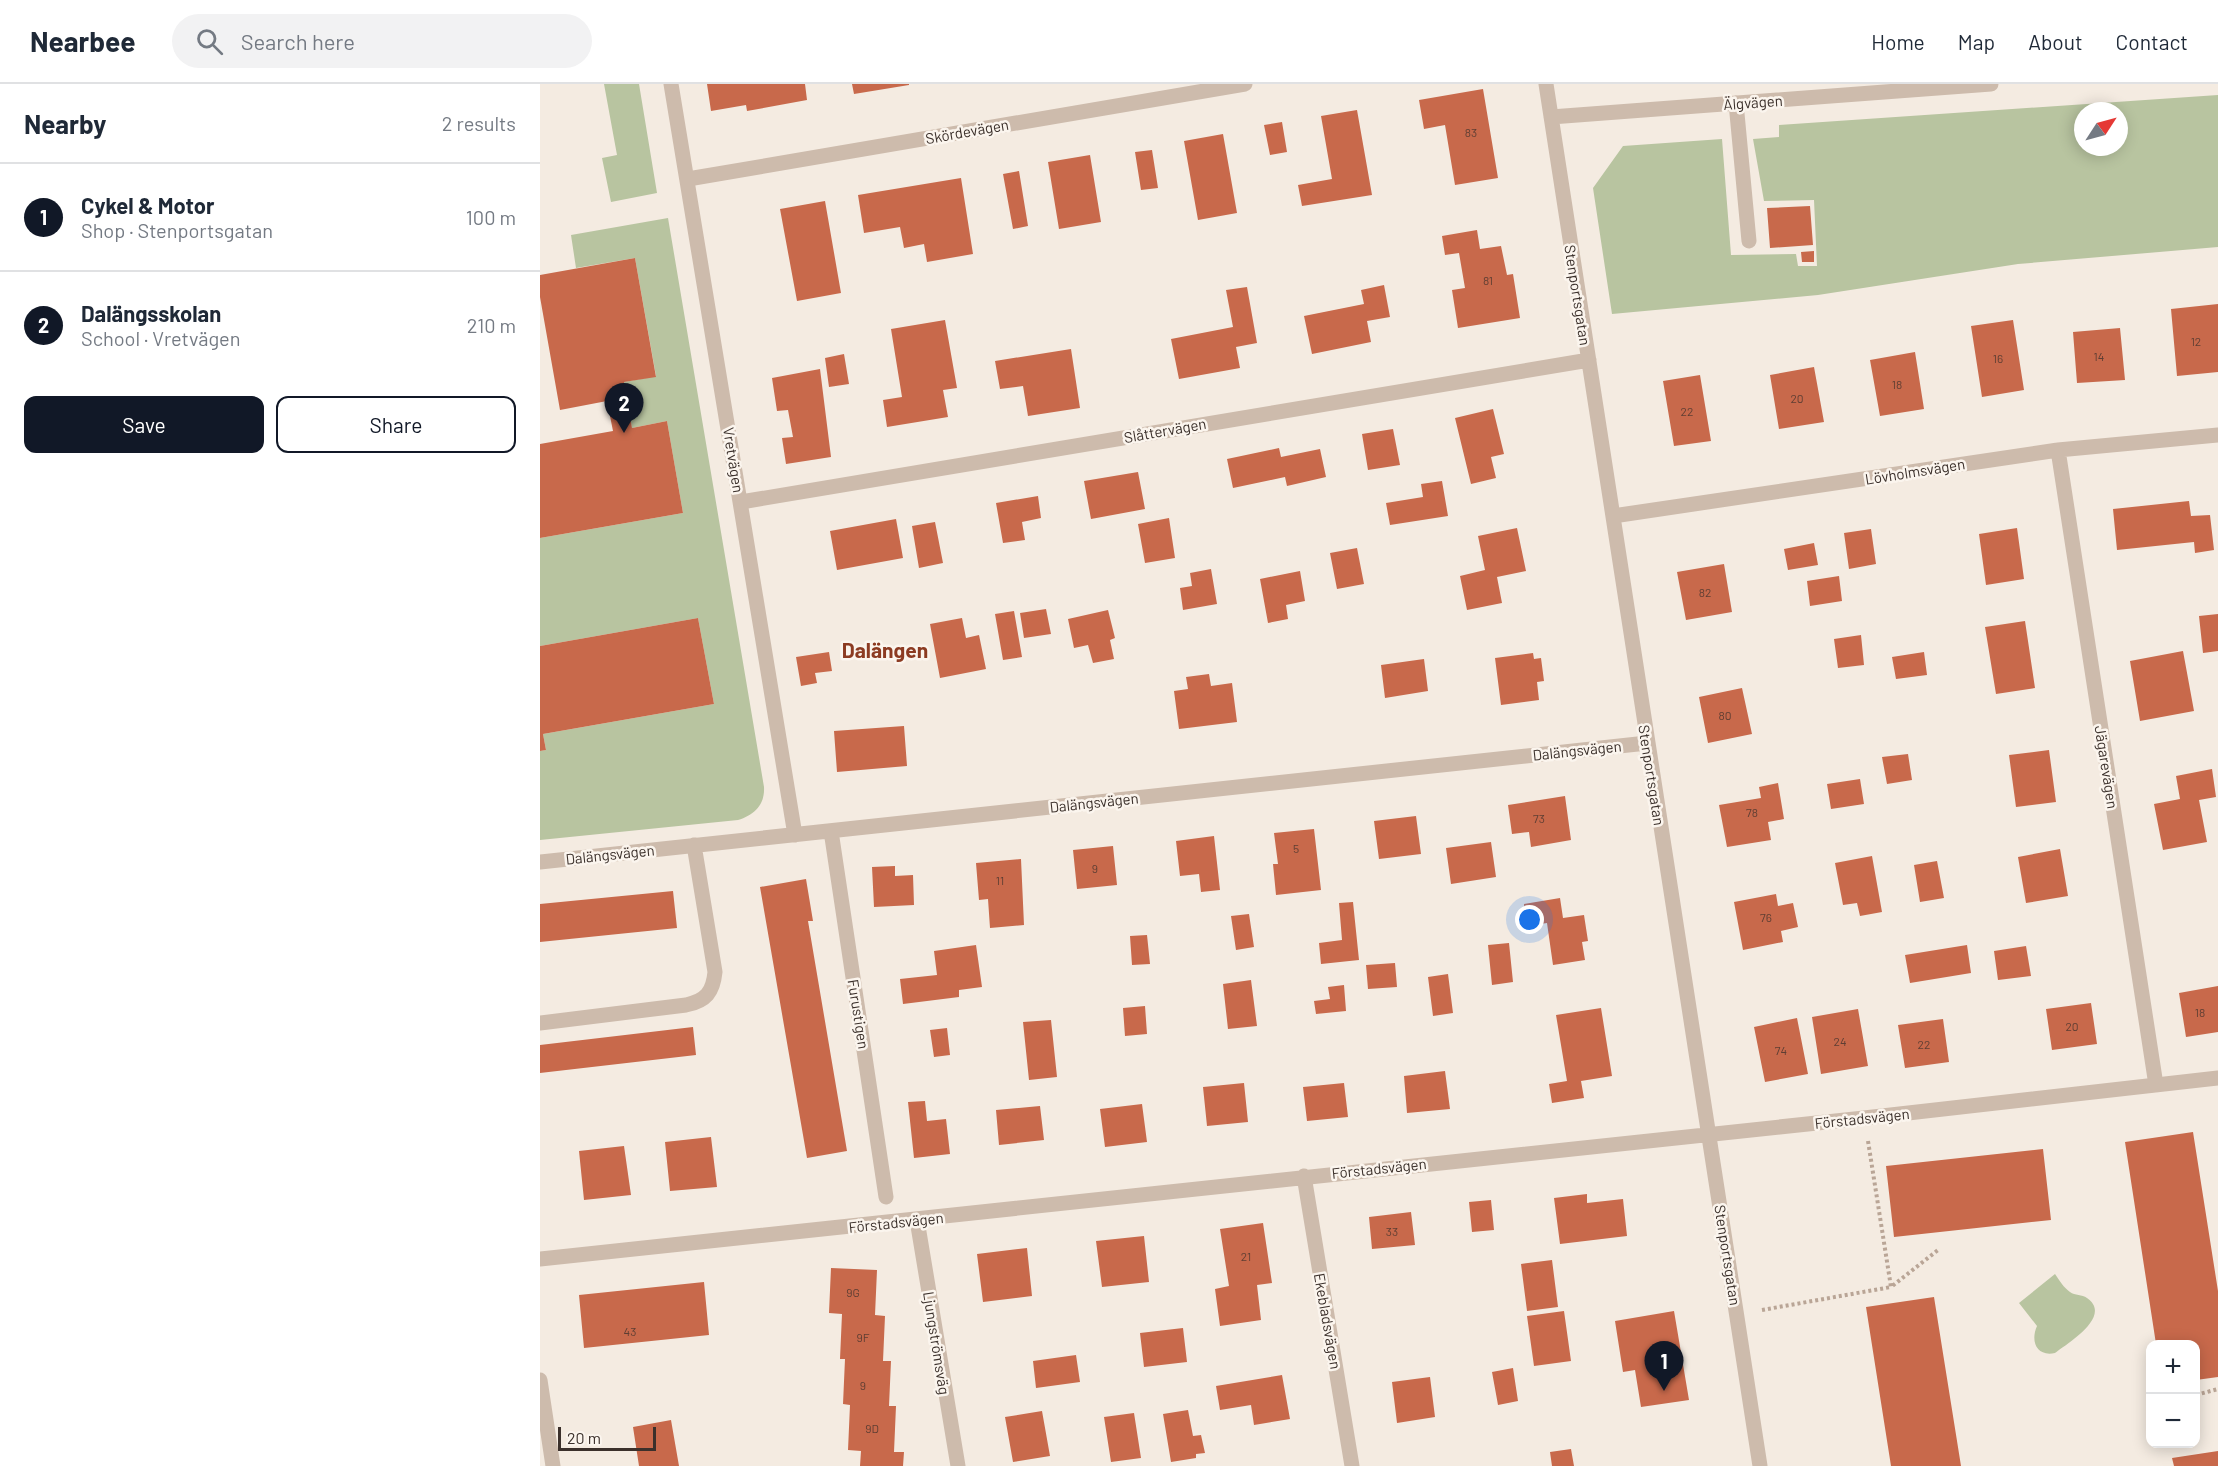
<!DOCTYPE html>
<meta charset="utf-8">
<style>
:root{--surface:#fff;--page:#f2f2f3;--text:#1f2937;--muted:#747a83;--line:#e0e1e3;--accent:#111827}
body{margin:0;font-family:Barlow,sans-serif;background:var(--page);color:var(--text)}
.controls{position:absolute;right:18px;bottom:18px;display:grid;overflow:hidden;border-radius:12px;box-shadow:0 3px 15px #0003}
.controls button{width:54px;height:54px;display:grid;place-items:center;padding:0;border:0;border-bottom:2px solid var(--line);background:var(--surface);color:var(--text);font:30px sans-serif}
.compass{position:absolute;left:1534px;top:18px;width:54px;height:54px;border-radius:50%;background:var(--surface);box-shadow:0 3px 15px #0003;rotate:54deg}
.scale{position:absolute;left:18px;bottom:15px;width:98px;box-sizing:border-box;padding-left:6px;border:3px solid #3b302b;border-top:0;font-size:16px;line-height:21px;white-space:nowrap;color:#3b302b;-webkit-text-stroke:4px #fbf5ee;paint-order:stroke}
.you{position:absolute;left:990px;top:836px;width:21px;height:21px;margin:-15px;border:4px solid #fff;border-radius:50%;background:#1a73e8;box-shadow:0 0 0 9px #1a73e833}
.badge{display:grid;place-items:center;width:39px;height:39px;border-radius:50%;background:var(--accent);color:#fff;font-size:20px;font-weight:700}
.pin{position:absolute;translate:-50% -50px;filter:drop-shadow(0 2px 3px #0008)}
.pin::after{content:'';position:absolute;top:32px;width:21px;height:18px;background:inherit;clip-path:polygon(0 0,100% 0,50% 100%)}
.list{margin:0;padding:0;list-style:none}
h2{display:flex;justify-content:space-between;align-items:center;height:78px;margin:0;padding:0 24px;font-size:26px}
h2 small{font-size:20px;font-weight:400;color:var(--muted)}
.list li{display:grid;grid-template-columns:39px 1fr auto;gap:18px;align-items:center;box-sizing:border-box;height:108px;padding:0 24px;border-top:2px solid var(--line)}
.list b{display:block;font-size:22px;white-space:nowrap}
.list p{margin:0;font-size:20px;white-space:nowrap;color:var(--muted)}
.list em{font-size:20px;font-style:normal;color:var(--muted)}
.actions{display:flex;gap:12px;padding:18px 24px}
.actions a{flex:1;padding:14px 0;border:2px solid var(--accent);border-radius:12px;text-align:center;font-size:21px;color:var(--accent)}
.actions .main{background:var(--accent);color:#fff}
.icon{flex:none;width:33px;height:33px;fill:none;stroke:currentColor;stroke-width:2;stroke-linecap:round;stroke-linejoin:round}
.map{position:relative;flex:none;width:1678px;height:1382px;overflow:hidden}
header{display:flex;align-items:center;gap:36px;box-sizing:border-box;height:84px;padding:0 30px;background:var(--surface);border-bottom:2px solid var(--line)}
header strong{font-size:28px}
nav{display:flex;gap:33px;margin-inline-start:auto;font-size:21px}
.search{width:420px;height:54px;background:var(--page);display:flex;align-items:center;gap:15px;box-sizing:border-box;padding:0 21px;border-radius:33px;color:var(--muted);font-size:22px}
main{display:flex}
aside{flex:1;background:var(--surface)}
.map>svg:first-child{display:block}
.green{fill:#b8c4a0;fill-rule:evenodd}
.building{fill:#c8694b}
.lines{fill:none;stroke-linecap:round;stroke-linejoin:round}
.path{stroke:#b9a596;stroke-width:4;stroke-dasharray:3 3;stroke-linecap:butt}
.minor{stroke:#cdbbac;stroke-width:15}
.labels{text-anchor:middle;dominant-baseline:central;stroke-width:5;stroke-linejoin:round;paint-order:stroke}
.number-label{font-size:12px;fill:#5e3e33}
.street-label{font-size:15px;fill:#3b302b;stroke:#fbf5ee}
.district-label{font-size:21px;font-weight:bold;fill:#8c3b22;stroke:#fbf5ee}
</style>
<header>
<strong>Nearbee</strong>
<div class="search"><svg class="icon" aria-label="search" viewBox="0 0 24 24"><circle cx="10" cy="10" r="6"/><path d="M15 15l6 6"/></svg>Search here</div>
<nav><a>Home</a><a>Map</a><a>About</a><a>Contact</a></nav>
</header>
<main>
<aside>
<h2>Nearby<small>2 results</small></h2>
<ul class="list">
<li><span class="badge">1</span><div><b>Cykel &amp; Motor</b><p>Shop · Stenportsgatan</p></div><em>100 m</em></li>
<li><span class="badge">2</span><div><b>Dalängsskolan</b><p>School · Vretvägen</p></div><em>210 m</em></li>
</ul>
<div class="actions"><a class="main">Save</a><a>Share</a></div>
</aside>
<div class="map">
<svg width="1678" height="1382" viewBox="0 0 1678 1382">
<rect width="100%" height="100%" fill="#f4ebe1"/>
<!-- green -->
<path class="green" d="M64,0H99L117,109L71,118L62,74L77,71Z
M1678,11V163L1478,180L1278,211L1072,230L1053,104L1083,62L1182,55L1191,171L1256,170L1258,182H1277L1274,116L1224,117L1213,55L1239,53V41ZM1543,27H1579V63H1543Z
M128,134L224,703C225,721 214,731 198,736L0,756V667L6,666L3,650L174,620L158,534L0,562V454L143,429L127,337L92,344L84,298L116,292L95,174L36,184L31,151Z
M1515,1190C1519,1196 1524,1204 1530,1208C1535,1212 1542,1210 1547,1214C1573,1232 1528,1259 1515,1269C1497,1273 1490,1258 1497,1242L1479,1219Z"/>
<!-- building -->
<path class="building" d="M167,0H265L267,16L207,27L206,21L171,27Z
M312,0H369V1L314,10Z
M943,5L958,94L915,101L905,41L884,45L879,16Z
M817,26L832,111L762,122L758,101L792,95L781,32Z
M742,38L747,68L730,71L724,41Z
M683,50L697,129L658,136L644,57Z
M612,66L618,104L601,106L595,68Z
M550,71L561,138L519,145L508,78Z
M479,87L488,142L473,145L463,90Z
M421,94L433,170L387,178L384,160L364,164L360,143L324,149L318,111Z
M285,117L301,209L257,217L240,125Z
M1270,122L1273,161L1230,164L1227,124Z
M937,146L940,165L961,162L967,191L973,190L980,234L918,244L912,206L925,204L919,169L905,171L902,152Z
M1274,167V178H1262L1261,168Z
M95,174L116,293L84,298L92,344L127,337L143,429L0,454V360L73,347L67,317L20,326L0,213V191Z
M844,201L850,233L827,237L831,258L772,270L764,232L824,220L821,206Z
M707,203L717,259L696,263L700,284L639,295L631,255L693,243L686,206Z
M1678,220V288L1637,292L1631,225Z
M405,236L417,304L403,306L408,333L347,343L343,316L362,313L351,245Z
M1473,236L1484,306L1442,313L1431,242Z
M1580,244L1585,296L1537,299L1533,248Z
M531,265L540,324L488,332L483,302L460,305L455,277Z
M1375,268L1384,325L1340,332L1330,276Z
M304,270L309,300L289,303L285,274Z
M1274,283L1284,338L1239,345L1230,291Z
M280,285L291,373L246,380L242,354L253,353L248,326L237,327L232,294Z
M1160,291L1171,357L1134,362L1123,297Z
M953,325L964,370L951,373L956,394L931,400L915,334Z
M853,345L860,381L828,386L822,350Z
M739,364L741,373L780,365L786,393L747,402L745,393L693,404L687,375Z
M598,388L605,425L551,435L544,397Z
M902,397L908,432L850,441L846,419L883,413L881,400Z
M498,412L501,434L482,438L485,456L463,459L456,419Z
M1649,417L1651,432L1670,431L1674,466L1655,469L1654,458L1577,466L1573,425Z
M629,434L635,474L605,479L598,440Z
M356,435L363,474L297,486L290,447Z
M395,438L403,479L379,484L372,442Z
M977,444L986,487L957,493L962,519L927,526L920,492L945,486L938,452Z
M1477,444L1484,495L1446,501L1439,450Z
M1331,445L1336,480L1309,485L1304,449Z
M1274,459L1278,481L1248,486L1244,465Z
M817,464L824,500L797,505L790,469Z
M1184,480L1192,528L1146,536L1137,488Z
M671,485L677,520L643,526L640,504L652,502L650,489Z
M760,487L765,517L746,521L748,535L728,539L720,495Z
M1299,492L1302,517L1270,522L1267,497Z
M506,525L511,550L484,554L480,529Z
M568,526L575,554L570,556L574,575L553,579L548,561L534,564L528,535Z
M474,527L482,573L463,576L455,530Z
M1678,530V567L1663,569L1659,532Z
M158,534L174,620L3,650L6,666L0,667V562Z
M422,534L426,554L439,551L446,585L400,594L390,540Z
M1485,537L1495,604L1456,610L1445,543Z
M1321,551L1324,581L1298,584L1294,555Z
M1643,567L1654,627L1600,637L1590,577Z
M289,568L292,587L275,589L277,599L261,602L256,573Z
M1384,568L1387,591L1356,595L1352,573Z
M993,569L994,575L1001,574L1004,597L997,598L999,616L961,621L955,574Z
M884,575L888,607L845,614L841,581Z
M669,590L671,602L692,599L697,638L639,645L634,607L648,605L646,593Z
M1202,604L1212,650L1168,659L1159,613Z
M364,642L367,682L297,688L294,647Z
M1509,666L1516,718L1476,723L1469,671Z
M1368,670L1372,696L1347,700L1342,673Z
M1672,685L1676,713L1659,716L1667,758L1623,766L1614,720L1640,715L1636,692Z
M1320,695L1324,720L1291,725L1287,700Z
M1238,699L1244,735L1228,738L1231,756L1187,763L1179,721L1221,714L1219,703Z
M1025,712L1031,756L991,763L989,748L972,750L968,721Z
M876,732L881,770L839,775L834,737Z
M774,745L781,806L736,811L733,780H738L734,749Z
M674,752L680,806L661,808L659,790L640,792L636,757Z
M951,758L956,793L911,800L906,764Z
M573,762L577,801L537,805L533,766Z
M1520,765L1528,812L1486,819L1478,773Z
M1332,772L1342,828L1320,832L1317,819L1303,821L1295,779Z
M481,775L484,841L450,844L448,815L439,816L436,779Z
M1397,777L1404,814L1380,818L1374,781Z
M355,782V792L373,791L374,821L334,823L332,783Z
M266,795L273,837H268L307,1067L267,1074L220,803Z
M133,807L137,844L0,858V820Z
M1236,810L1238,822L1253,819L1258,843L1241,847L1243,858L1203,866L1194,818Z
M1020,814L1023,834L1044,831L1048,857L1042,858L1045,876L1013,881L1007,839L987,842L984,820Z
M813,818L819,876L781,880L779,859L802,856L799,819Z
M709,830L714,863L696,866L691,832Z
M607,851L610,880L592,881L590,852Z
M969,859L973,898L952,901L948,861Z
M436,861L442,903L419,906V913L363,920L360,895L397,891L394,867Z
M1427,861L1431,889L1370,899L1365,871Z
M1486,862L1491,892L1458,896L1454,867Z
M855,879L857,903L828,905L826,881Z
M908,890L913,929L893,932L888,893Z
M711,896L717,942L688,945L683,900Z
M804,901L806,927L776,930L774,917L790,915L788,903Z
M1678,902V948L1646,953L1639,909Z
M1551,919L1557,960L1512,966L1506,925Z
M605,922L607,950L585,952L583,924Z
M1061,924L1072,992L1041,997L1044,1014L1012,1019L1009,1000L1027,997L1016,931Z
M1318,925L1328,982L1281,990L1272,933Z
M1257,934L1268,990L1225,998L1214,943Z
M1403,935L1409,978L1365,984L1358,941Z
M511,936L517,993L489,996L483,938Z
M153,943L156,971L0,989V961Z
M407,944L410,971L394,973L390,946Z
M905,987L910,1025L867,1029L864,992Z
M704,999L708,1038L667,1042L663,1003Z
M804,999L808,1033L767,1037L763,1003Z
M385,1017L387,1037L406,1035L410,1070L374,1074L368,1018Z
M602,1020L607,1058L565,1063L560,1025Z
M500,1022L504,1056L459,1061L456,1026Z
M1653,1048L1678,1207V1293L1656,1296V1260H1616L1585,1058Z
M171,1053L177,1103L130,1107L125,1058Z
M84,1062L91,1111L44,1116L39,1067Z
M1503,1065L1511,1136L1354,1153L1346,1082Z
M1047,1110V1119L1083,1115L1087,1152L1020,1160L1014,1114Z
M951,1116L954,1146L932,1148L929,1118Z
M871,1128L875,1161L832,1165L829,1133Z
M723,1139L732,1199L717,1201L721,1236L680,1242L675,1205L689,1202L680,1145Z
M604,1152L609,1198L562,1203L556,1157Z
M487,1164L492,1212L443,1218L437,1170Z
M1012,1176L1018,1223L987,1227L981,1180Z
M291,1184L337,1186L335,1231L345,1232L343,1277H351L349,1322H356L354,1368H364L363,1382H320L321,1367L308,1366L310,1321L303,1320L305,1275H300L302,1230L289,1229Z
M164,1198L169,1251L44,1264L39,1211Z
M1394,1213L1421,1382H1351L1326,1223Z
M1024,1227L1031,1277L994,1282L987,1232Z
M1134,1227L1149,1316L1101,1323L1095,1286L1083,1288L1075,1237Z
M643,1244L647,1278L604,1283L600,1249Z
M536,1271L540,1298L496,1304L493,1277Z
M973,1284L978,1317L958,1321L952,1288Z
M742,1291L750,1335L714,1341L711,1321L680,1326L676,1302Z
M890,1293L895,1333L857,1339L852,1298Z
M648,1326L653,1352L661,1351L665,1369L656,1370V1374L631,1378L623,1330Z
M502,1327L510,1372L473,1378L465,1333Z
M594,1329L601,1374L571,1378L564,1333Z
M131,1336L139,1382H99L93,1343Z
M1031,1365L1034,1382H1012L1010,1368Z
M1678,1367V1382H1634L1632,1374Z"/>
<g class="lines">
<!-- path -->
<path class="path" d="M1328,1057L1351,1203L1398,1166
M1222,1226L1351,1203
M1656,1311L1678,1305"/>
<!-- minor -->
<path class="minor" d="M131,0L255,751
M1006,0L1220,1382
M1196,19L1209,157
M1011,33L1451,0
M148,95L705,0
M1518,366L1616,1001
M201,418L1049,276
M1073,432L1518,366L1678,351
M291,747L346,1113
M0,778L1107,659
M0,939L146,921C166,917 173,908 175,888L154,761
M764,1092L812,1382
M377,1136L418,1382
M0,1175L1324,1034L1678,994
M0,1296L13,1382"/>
</g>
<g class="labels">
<!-- number labels -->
<g class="number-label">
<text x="931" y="48">83</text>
<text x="948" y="196">81</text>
<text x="1656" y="257">12</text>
<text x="1559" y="272">14</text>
<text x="1458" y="274">16</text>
<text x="1357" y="300">18</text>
<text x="1257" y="314">20</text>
<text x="1147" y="327">22</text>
<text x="1165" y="508">82</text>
<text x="1185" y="631">80</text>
<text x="1212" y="728">78</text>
<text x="999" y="734">73</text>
<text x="756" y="764">5</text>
<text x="555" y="784">9</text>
<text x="460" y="796">11</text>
<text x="1226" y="833">76</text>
<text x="1660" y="928">18</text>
<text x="1532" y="942">20</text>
<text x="1300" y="957">24</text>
<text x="1384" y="960">22</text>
<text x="1241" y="966">74</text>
<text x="852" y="1147">33</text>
<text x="706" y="1172">21</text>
<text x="313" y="1208">9G</text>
<text x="90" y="1247">43</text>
<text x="323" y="1253">9F</text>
<text x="323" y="1301">9</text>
<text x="332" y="1344">9D</text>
</g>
<!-- street labels -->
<g class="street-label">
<text transform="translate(1213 18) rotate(-4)">Älgvägen</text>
<text transform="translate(427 47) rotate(-10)">Skördevägen</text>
<text transform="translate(1038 211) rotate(81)">Stenportsgatan</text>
<text transform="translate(625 346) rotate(-10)">Slåttervägen</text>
<text transform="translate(194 376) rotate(81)">Vretvägen</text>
<text transform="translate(1375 387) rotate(-9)">Lövholmsvägen</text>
<text transform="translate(1037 666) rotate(-6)">Dalängsvägen</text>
<text transform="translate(1567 683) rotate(81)">Jägarevägen</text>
<text transform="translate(1112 691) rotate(81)">Stenportsgatan</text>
<text transform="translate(554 718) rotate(-6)">Dalängsvägen</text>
<text transform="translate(70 770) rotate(-6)">Dalängsvägen</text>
<text transform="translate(319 930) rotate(81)">Furustigen</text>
<text transform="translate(1322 1034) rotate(-6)">Förstadsvägen</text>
<text transform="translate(839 1084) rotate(-6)">Förstadsvägen</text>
<text transform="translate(356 1138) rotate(-6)">Förstadsvägen</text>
<text transform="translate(1188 1171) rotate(81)">Stenportsgatan</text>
<text transform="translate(788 1237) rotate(80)">Ekebladsvägen</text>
<text transform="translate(397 1259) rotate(81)">Ljungströmsväg</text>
</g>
<!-- district labels -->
<g class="district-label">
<text x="345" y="565">Dalängen</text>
</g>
</g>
</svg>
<div class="controls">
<button>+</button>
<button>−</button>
</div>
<svg class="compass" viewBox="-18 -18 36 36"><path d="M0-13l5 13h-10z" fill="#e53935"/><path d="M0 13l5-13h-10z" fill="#747a83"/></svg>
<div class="scale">20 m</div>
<div class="you"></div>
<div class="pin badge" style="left:1124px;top:1307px">1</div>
<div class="pin badge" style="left:84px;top:349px">2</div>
</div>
</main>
